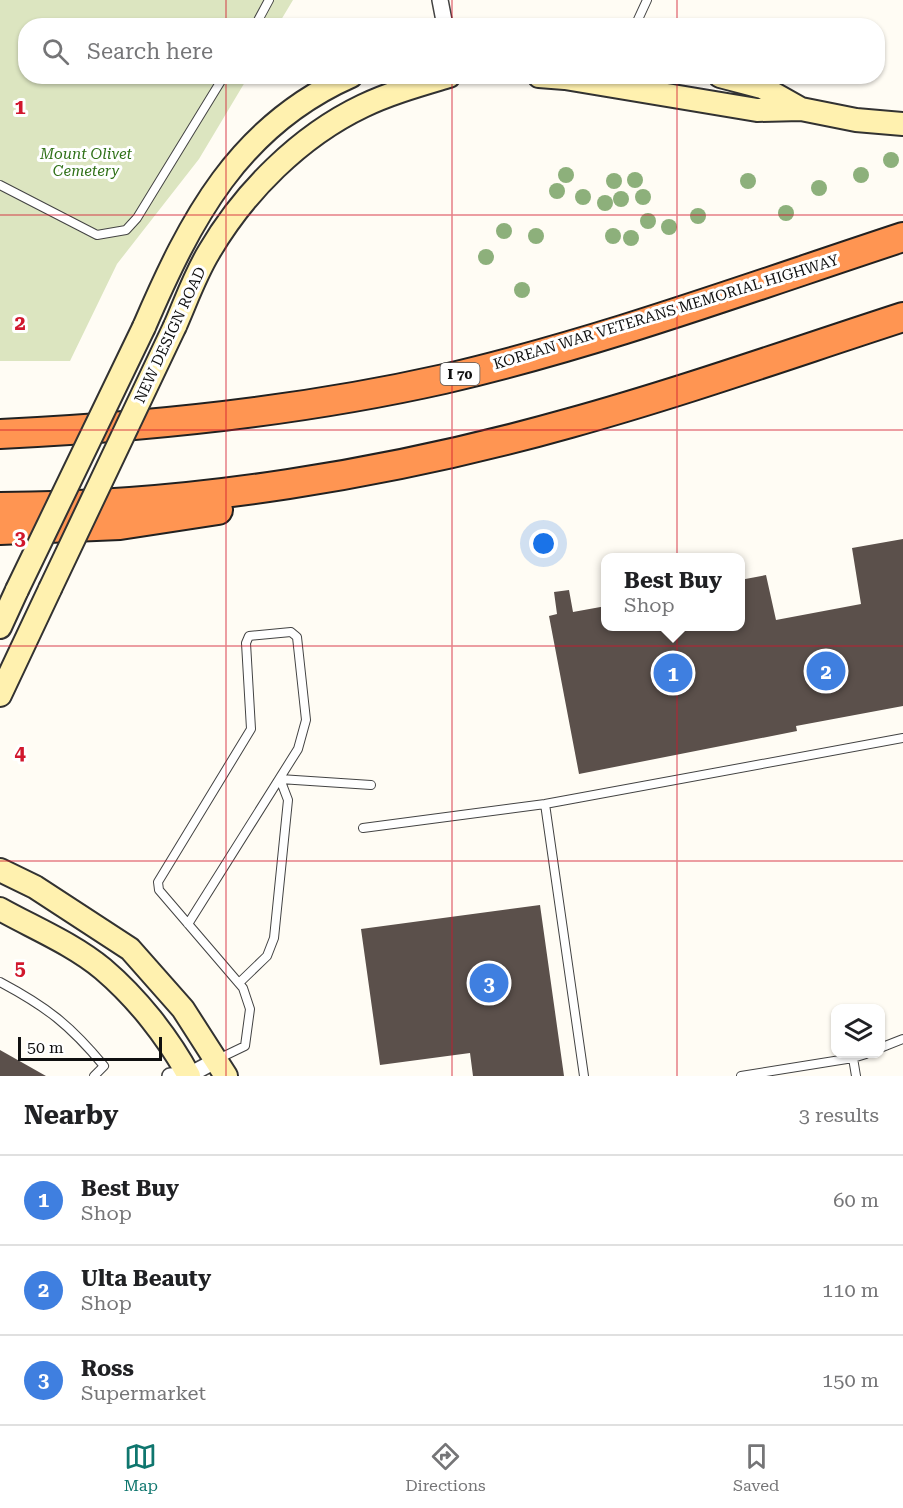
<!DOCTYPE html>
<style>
:root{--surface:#fff;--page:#f2f2f2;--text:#202124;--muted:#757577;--line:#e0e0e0;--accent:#0f766e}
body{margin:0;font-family:"Roboto Serif",serif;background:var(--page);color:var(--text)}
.controls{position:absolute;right:18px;bottom:18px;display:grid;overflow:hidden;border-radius:12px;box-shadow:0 2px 4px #0004}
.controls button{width:54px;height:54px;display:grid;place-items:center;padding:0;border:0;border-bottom:2px solid var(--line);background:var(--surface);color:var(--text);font:30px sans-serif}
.scale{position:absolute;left:18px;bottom:15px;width:144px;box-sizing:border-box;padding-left:6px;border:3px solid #101010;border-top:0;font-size:16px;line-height:21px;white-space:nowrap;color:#101010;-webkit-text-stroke:4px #fff;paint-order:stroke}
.you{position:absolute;left:544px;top:544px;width:21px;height:21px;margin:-15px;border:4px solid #fff;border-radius:50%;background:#1a73e8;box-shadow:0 0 0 9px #1a73e833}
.badge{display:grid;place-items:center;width:39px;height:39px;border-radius:50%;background:var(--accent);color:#fff;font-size:20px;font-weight:700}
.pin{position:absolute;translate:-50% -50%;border:3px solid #fff;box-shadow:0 2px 6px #0006}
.popup{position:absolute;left:601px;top:553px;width:144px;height:78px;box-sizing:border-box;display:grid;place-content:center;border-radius:12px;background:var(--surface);filter:drop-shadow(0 2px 4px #0005);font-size:20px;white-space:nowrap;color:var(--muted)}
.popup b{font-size:22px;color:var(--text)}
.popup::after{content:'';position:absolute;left:50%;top:100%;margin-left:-12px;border:12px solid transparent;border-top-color:var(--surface)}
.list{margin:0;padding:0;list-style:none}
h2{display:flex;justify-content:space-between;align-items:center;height:78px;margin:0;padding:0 24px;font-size:26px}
h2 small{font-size:20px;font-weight:400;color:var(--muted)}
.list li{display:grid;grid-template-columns:39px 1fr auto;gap:18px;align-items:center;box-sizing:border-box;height:90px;padding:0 24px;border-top:2px solid var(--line)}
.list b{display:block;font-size:22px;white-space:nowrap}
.list p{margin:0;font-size:20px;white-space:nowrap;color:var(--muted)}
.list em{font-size:20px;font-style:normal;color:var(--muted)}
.icon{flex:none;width:33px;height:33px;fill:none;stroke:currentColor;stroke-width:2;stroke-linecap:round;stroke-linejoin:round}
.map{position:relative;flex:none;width:903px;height:1076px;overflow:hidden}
.search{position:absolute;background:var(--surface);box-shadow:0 2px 4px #0004;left:18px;right:18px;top:18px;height:66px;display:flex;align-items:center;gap:15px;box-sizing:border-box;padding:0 21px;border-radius:24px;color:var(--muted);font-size:22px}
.sheet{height:348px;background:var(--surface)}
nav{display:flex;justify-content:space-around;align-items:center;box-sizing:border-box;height:84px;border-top:2px solid var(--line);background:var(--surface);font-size:16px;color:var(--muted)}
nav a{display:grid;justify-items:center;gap:3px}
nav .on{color:var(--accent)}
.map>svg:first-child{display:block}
.cemetery{fill:#dce5c0}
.building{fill:#5b504b}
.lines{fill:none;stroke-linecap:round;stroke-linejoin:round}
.service-casing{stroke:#434343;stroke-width:10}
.minor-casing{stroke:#434343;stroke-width:18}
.secondary-casing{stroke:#323232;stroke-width:26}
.motorway-casing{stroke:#212121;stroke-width:32}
.service{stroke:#fff;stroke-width:8}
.minor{stroke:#fff;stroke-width:15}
.secondary{stroke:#fff1af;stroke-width:22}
.motorway{stroke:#ff9552;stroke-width:28}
.secondary-bridge-casing{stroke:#323232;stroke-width:26;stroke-linecap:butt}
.secondary-bridge{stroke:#fff1af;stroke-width:22}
.tree{fill:#8db07b}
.grid{fill:none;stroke:#d1172d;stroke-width:1.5;stroke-opacity:0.55}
.labels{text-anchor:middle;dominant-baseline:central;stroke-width:6;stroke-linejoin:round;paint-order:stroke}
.shield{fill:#fff;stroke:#585858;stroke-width:1.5}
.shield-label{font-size:14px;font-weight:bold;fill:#101010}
.park-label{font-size:15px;font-style:italic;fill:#307118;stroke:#fff}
.street-label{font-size:15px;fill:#101010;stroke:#fff}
.grid-label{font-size:20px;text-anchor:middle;font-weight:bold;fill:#d1172d;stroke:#fff;stroke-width:6;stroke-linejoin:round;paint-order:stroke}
</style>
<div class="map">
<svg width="903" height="1076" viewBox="0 0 903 1076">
<rect width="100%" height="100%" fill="#fffcf4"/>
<!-- cemetery -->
<path class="cemetery" d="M0,0H293L278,25L26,26V76L248,77L199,159L117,264L70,361H0Z"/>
<!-- building -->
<path class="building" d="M903,539V706L796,726L797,731L579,774L549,616L557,614L554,592L569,590L573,612L606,606V626H740V580L766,575L776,620L861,604L852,548Z
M540,905L564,1076H473L470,1053L380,1065L361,929Z
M0,1050L46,1076H0Z"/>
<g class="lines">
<!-- service casing -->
<g class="service-casing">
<path id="service" d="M255,26L269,0
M635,26L647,0
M0,185L97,235L126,230L137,218L224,76
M545,804L584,1076
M363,828L545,804L903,738
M188,924L298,749L306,720L297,637L291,632L249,636L246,643L251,729L158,882L159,890L243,988L250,1009L245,1046L218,1059
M0,982C47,1007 70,1025 104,1066L94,1076
M239,983L267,956L274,938L288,800L280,779L371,785
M880,1048L903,1039
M853,1058L856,1076
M741,1076L853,1058L866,1054"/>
</g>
<!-- minor casing -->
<g class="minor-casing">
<path id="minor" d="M440,0L445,26
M170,1076L189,1075L217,1060"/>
</g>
<!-- secondary casing -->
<g class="secondary-casing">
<path id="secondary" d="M539,76L565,78L757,110L801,109
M720,76L762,87L801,109L856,120L903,124
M175,326C186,301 195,275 209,252C244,192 300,136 363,106C390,93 419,85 449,76
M144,327C190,220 238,126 351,76
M0,627L17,590
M0,695L50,589
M0,870L35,887L130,949L183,1009L226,1076
M0,909C34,928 73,944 103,969C137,998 168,1037 189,1076"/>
</g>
<!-- motorway casing -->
<g class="motorway-casing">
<path id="motorway" d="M0,434C150,427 297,412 444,379C599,343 751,287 903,237
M0,507C189,507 389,474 570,423C682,392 792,353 903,317
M0,530L120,525L218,510"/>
</g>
<!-- service -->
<use href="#service" class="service"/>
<!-- minor -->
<use href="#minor" class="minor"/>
<!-- secondary -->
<use href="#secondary" class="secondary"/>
<!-- motorway -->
<use href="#motorway" class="motorway"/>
<!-- secondary-bridge casing -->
<g class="secondary-bridge-casing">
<path id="secondary-bridge" d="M50,589L175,326
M17,590L144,327"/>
</g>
<!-- secondary-bridge -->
<use href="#secondary-bridge" class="secondary-bridge"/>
</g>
<!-- trees -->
<g class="tree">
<circle cx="891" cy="160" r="8"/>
<circle cx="566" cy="175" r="8"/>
<circle cx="861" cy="175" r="8"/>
<circle cx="635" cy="180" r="8"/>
<circle cx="614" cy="181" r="8"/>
<circle cx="748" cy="181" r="8"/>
<circle cx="819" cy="188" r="8"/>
<circle cx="557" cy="191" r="8"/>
<circle cx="583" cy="197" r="8"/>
<circle cx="643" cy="197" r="8"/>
<circle cx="621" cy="199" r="8"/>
<circle cx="605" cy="203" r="8"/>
<circle cx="786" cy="213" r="8"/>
<circle cx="698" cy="216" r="8"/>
<circle cx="648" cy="221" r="8"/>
<circle cx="669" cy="227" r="8"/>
<circle cx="504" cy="231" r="8"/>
<circle cx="536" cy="236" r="8"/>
<circle cx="613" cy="236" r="8"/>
<circle cx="631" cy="238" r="8"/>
<circle cx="486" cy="257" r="8"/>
<circle cx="522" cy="290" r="8"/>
</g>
<!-- grid -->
<path class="grid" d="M226,0V26M452,0V26M677,0V26M226,76V1076M452,76V1076M677,76V1076M0,215H903M0,430H903M0,646H903M0,861H903"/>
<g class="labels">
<!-- shield labels -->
<rect class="shield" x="440.5" y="363" width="39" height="22" rx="4.5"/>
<g class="shield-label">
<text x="460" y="374">I 70</text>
</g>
<!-- park labels -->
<g class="park-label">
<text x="86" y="154">Mount Olivet<tspan x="86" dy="17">Cemetery</tspan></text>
</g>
<!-- street labels -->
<g class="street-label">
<text transform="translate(666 312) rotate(-17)">KOREAN WAR VETERANS MEMORIAL HIGHWAY</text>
<text transform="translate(170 335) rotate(-65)">NEW DESIGN ROAD</text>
</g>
</g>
<g class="grid-label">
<text x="20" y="114">1</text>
<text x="20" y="330">2</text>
<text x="20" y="545">3</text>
<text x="20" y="760">4</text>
<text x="20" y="975">5</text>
</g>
</svg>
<div class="controls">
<button><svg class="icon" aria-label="layers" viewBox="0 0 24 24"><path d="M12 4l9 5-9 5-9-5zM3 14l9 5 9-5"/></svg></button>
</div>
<div class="scale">50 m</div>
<div class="you"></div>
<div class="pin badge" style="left:673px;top:673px;background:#3f7fe0">1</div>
<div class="popup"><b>Best Buy</b>Shop</div>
<div class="pin badge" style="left:826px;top:671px;background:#3f7fe0">2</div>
<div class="pin badge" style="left:489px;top:983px;background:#3f7fe0">3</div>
<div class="search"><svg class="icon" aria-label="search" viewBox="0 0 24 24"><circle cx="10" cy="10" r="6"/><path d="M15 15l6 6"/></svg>Search here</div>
</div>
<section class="sheet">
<h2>Nearby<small>3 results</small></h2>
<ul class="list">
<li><span class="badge" style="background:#3f7fe0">1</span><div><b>Best Buy</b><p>Shop</p></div><em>60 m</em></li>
<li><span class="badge" style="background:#3f7fe0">2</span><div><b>Ulta Beauty</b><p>Shop</p></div><em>110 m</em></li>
<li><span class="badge" style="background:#3f7fe0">3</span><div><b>Ross</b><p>Supermarket</p></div><em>150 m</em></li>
</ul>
</section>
<nav>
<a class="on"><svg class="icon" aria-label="map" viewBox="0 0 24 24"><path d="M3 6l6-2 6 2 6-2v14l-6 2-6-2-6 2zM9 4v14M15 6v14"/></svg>Map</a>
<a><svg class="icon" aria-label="directions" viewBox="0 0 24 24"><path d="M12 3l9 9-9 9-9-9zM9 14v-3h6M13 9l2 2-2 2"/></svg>Directions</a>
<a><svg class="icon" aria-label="saved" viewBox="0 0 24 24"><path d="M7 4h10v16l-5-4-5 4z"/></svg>Saved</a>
</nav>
